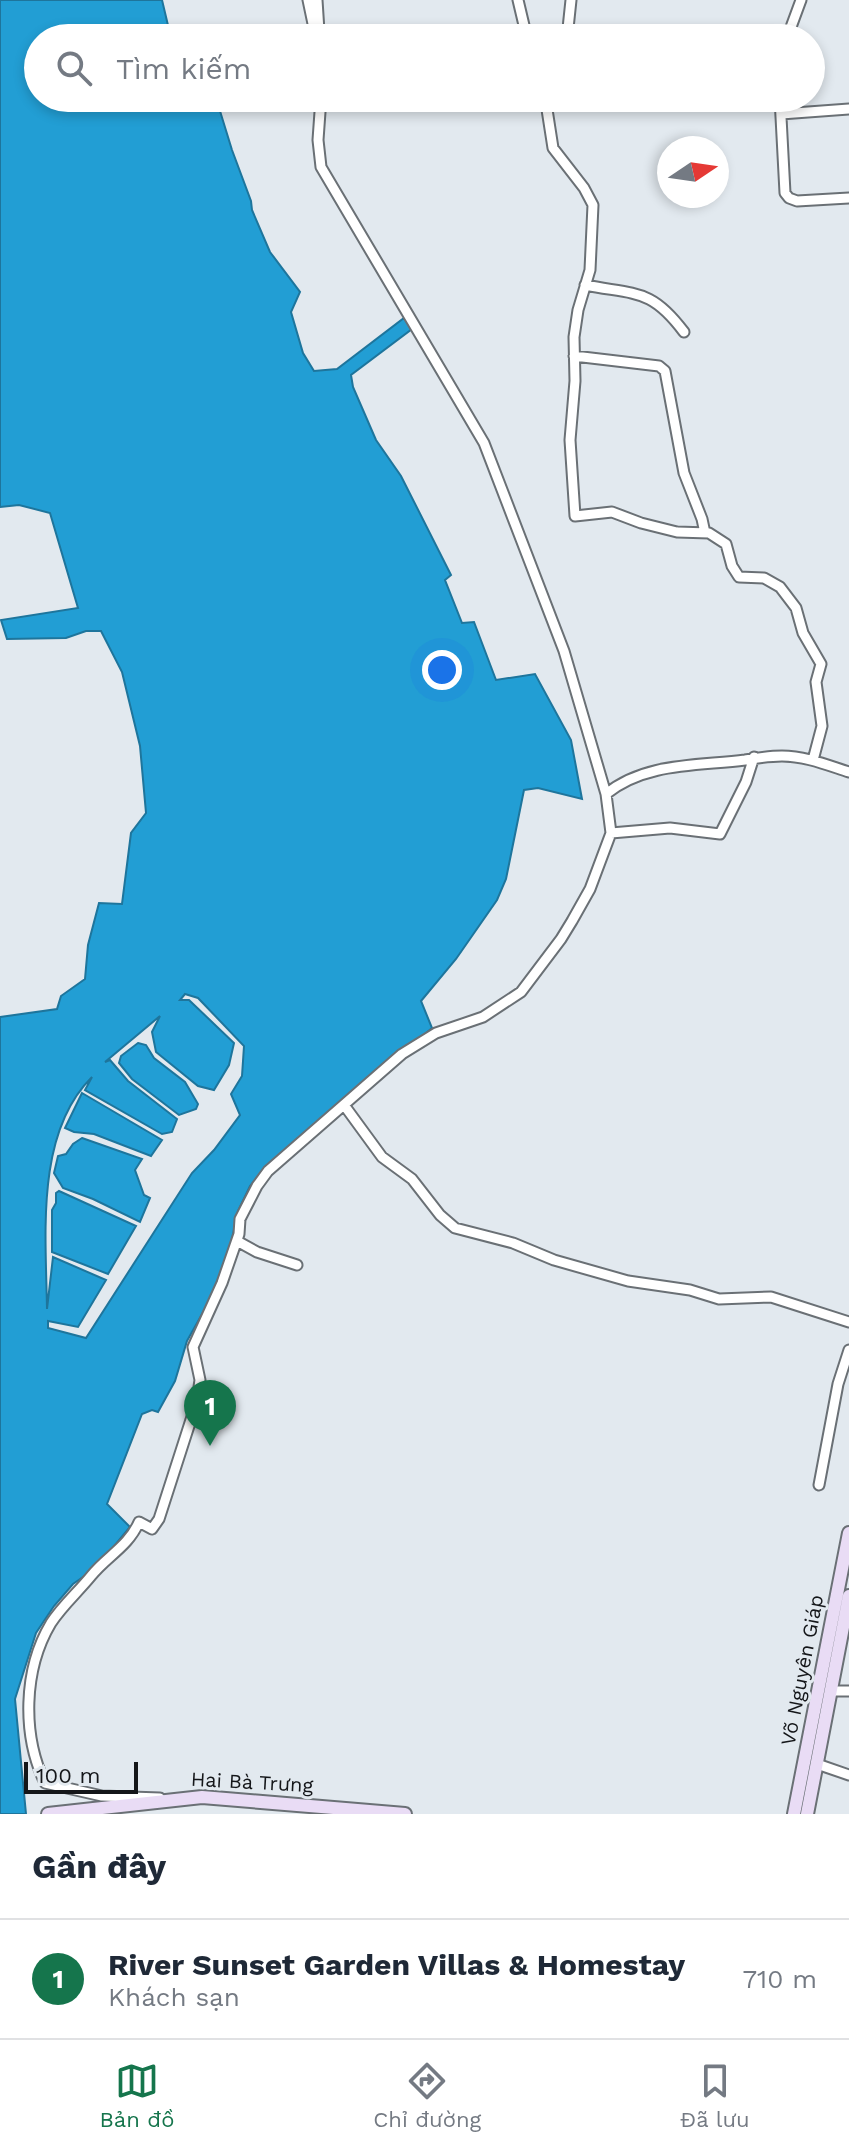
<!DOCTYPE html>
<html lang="vi">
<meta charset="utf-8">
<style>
:root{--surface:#fff;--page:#f2f2f3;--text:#1f2937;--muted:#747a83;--line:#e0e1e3;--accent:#15754c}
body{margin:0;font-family:"Work Sans",sans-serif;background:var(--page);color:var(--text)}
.compass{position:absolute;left:657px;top:136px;width:72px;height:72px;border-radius:50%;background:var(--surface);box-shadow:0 4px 12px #0003;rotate:77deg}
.scale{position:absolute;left:24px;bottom:20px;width:114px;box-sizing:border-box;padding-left:8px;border:4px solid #141619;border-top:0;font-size:22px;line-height:28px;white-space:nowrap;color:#141619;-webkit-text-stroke:6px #e2e9ef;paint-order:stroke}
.you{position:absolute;left:442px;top:670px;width:28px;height:28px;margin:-20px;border:6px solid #fff;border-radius:50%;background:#1a73e8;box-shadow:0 0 0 12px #1a73e833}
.badge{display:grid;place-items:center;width:52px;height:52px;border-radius:50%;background:var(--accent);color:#fff;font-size:26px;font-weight:700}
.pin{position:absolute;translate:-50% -66px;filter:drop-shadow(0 2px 4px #0008)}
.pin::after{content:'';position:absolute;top:42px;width:28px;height:24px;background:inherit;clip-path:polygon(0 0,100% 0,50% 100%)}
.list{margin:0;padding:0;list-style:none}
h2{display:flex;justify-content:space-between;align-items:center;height:104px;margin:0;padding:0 32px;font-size:34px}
h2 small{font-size:26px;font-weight:400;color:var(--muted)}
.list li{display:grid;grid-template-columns:52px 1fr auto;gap:24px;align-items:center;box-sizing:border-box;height:120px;padding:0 32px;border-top:2px solid var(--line)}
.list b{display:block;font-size:30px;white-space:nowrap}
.list p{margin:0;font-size:26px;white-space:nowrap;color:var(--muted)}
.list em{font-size:26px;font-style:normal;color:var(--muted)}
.icon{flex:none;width:44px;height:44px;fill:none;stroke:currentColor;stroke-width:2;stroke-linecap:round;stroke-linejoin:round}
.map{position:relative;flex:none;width:849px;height:1814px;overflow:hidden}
.search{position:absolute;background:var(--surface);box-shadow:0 4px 12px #0003;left:24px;right:24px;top:24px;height:88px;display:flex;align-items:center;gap:20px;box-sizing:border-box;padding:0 28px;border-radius:44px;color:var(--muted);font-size:30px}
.sheet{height:224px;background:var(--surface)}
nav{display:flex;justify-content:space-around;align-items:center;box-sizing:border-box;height:112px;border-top:2px solid var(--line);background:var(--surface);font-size:22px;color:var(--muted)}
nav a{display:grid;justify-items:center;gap:4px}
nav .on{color:var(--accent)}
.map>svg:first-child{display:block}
.water{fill:#229ed4;stroke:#1e759c;stroke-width:2;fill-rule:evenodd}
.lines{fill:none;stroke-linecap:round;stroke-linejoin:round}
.street-casing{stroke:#6a7075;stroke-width:13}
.secondary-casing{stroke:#6a7075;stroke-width:16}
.street{stroke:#fff;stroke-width:9}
.secondary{stroke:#e9dcf5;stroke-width:12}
.labels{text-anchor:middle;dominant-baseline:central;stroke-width:6;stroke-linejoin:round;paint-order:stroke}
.street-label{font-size:20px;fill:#141619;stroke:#e2e9ef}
</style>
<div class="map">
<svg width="849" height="1814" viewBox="0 0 849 1814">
<rect width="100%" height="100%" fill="#e2e9ef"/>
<!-- water -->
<path class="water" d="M0,0H162L171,38H38V98H216L232,150L251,201L252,210L270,252L300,292L291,312L303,353L314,371L337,369L404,318L412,329L351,375L353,387L376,440L401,476L451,575L445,580L462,623L474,622L496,680L535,674L571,740L582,799L538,788L524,790L506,879L497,900L456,959L421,1001L432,1028L264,1169L250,1186L238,1211L227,1262L210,1300L187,1341L175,1381L158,1412L152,1410L142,1414L107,1504L130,1527L96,1568L73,1584L54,1606L36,1633L15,1699L26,1814H0V1017L57,1009L61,996L85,979L88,945L99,903L122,904L131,833L146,813L140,746L122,672L101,631H86L66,638L7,639L1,620L78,608L50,513L19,505L0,507ZM185,994L198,998L244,1046L242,1076L231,1094L240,1115L214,1150L192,1173L86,1338L48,1328V1321L78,1327L106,1280L53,1257L47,1309C46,1236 35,1133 92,1077L85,1090L162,1134L172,1132L177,1119L128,1081L110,1060L105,1062L160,1016L152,1032L156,1052L198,1086L214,1090L229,1065L234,1043L189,1000H180Z
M138,1043L146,1045L154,1058L185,1082L198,1104L196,1109L179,1115L132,1079L119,1063L121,1056Z
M82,1093L162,1140L151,1156L94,1134L74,1132L65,1128Z
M82,1138L142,1159L135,1170L144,1195L150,1198L140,1222L93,1199L63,1188L54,1173L58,1156L66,1154L73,1144Z
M59,1191L136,1226L108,1274L52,1252V1210L56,1203V1193Z"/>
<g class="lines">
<!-- street casing -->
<g class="street-casing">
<path id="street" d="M308,0L316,38
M317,0L319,31
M518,0L527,38
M567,38L571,0
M787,38L801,0
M520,98L546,103L553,148L584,188L593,205L590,270L578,310L574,337L575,381L570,440L575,516L612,512L641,523L677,532L709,533L726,544L732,566L739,577L764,578L780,587L796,608L803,633L821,664L816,682L822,726L813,760
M780,98L785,193L789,198L797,201L849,198
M781,114L849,109
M585,285C636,295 651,288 684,332
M574,356L659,366L665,371L684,473L702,519L705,533
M606,794C645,762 699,766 745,760C757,758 769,756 782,756C805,756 827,765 849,772
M611,833L670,828L720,834L746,782L754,757
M344,1105L382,1157L412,1179L440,1215L455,1228L513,1243L554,1260L628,1281L690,1290L719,1299L771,1297L849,1322
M237,1241L257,1252L297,1265
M819,1485L838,1384L849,1350
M831,1691H849
M817,1764L849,1775
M160,1798L102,1796L45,1783C22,1735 23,1670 51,1623C62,1606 78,1592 91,1576C107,1556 128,1547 139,1522L152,1529L159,1519L197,1401L200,1380L193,1347L222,1283L239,1234L240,1219L257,1186L268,1171L402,1054L436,1033L483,1017L521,992L561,939L572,921L590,889L611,833L606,794L564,651L484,443L321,167L318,140L321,98"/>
</g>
<!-- secondary casing -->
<g class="secondary-casing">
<path id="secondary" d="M48,1814L202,1797L405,1814
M794,1814L849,1533
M807,1814L849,1596"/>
</g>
<!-- street -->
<use href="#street" class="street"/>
<!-- secondary -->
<use href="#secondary" class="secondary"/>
</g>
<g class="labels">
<!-- street labels -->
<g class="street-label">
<text transform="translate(802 1670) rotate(-79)">Võ Nguyên Giáp</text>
<text transform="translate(252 1782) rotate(3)">Hai Bà Trưng</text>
</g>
</g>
</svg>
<svg class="compass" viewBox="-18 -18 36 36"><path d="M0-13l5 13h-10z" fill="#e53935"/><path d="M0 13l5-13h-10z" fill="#747a83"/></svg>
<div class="scale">100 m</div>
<div class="you"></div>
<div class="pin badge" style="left:210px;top:1446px">1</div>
<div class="search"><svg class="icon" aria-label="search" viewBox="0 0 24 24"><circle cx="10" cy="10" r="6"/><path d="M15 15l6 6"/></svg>Tìm kiếm</div>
</div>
<section class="sheet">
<h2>Gần đây<small></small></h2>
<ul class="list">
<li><span class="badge">1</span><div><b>River Sunset Garden Villas &amp; Homestay</b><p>Khách sạn</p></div><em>710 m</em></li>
</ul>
</section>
<nav>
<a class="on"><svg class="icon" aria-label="map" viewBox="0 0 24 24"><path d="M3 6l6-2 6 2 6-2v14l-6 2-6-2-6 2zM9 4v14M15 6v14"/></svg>Bản đồ</a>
<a><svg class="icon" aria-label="directions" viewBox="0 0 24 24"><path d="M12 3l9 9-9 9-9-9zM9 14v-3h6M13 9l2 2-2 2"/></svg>Chỉ đường</a>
<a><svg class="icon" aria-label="saved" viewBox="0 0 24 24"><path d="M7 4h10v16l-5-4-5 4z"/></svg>Đã lưu</a>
</nav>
